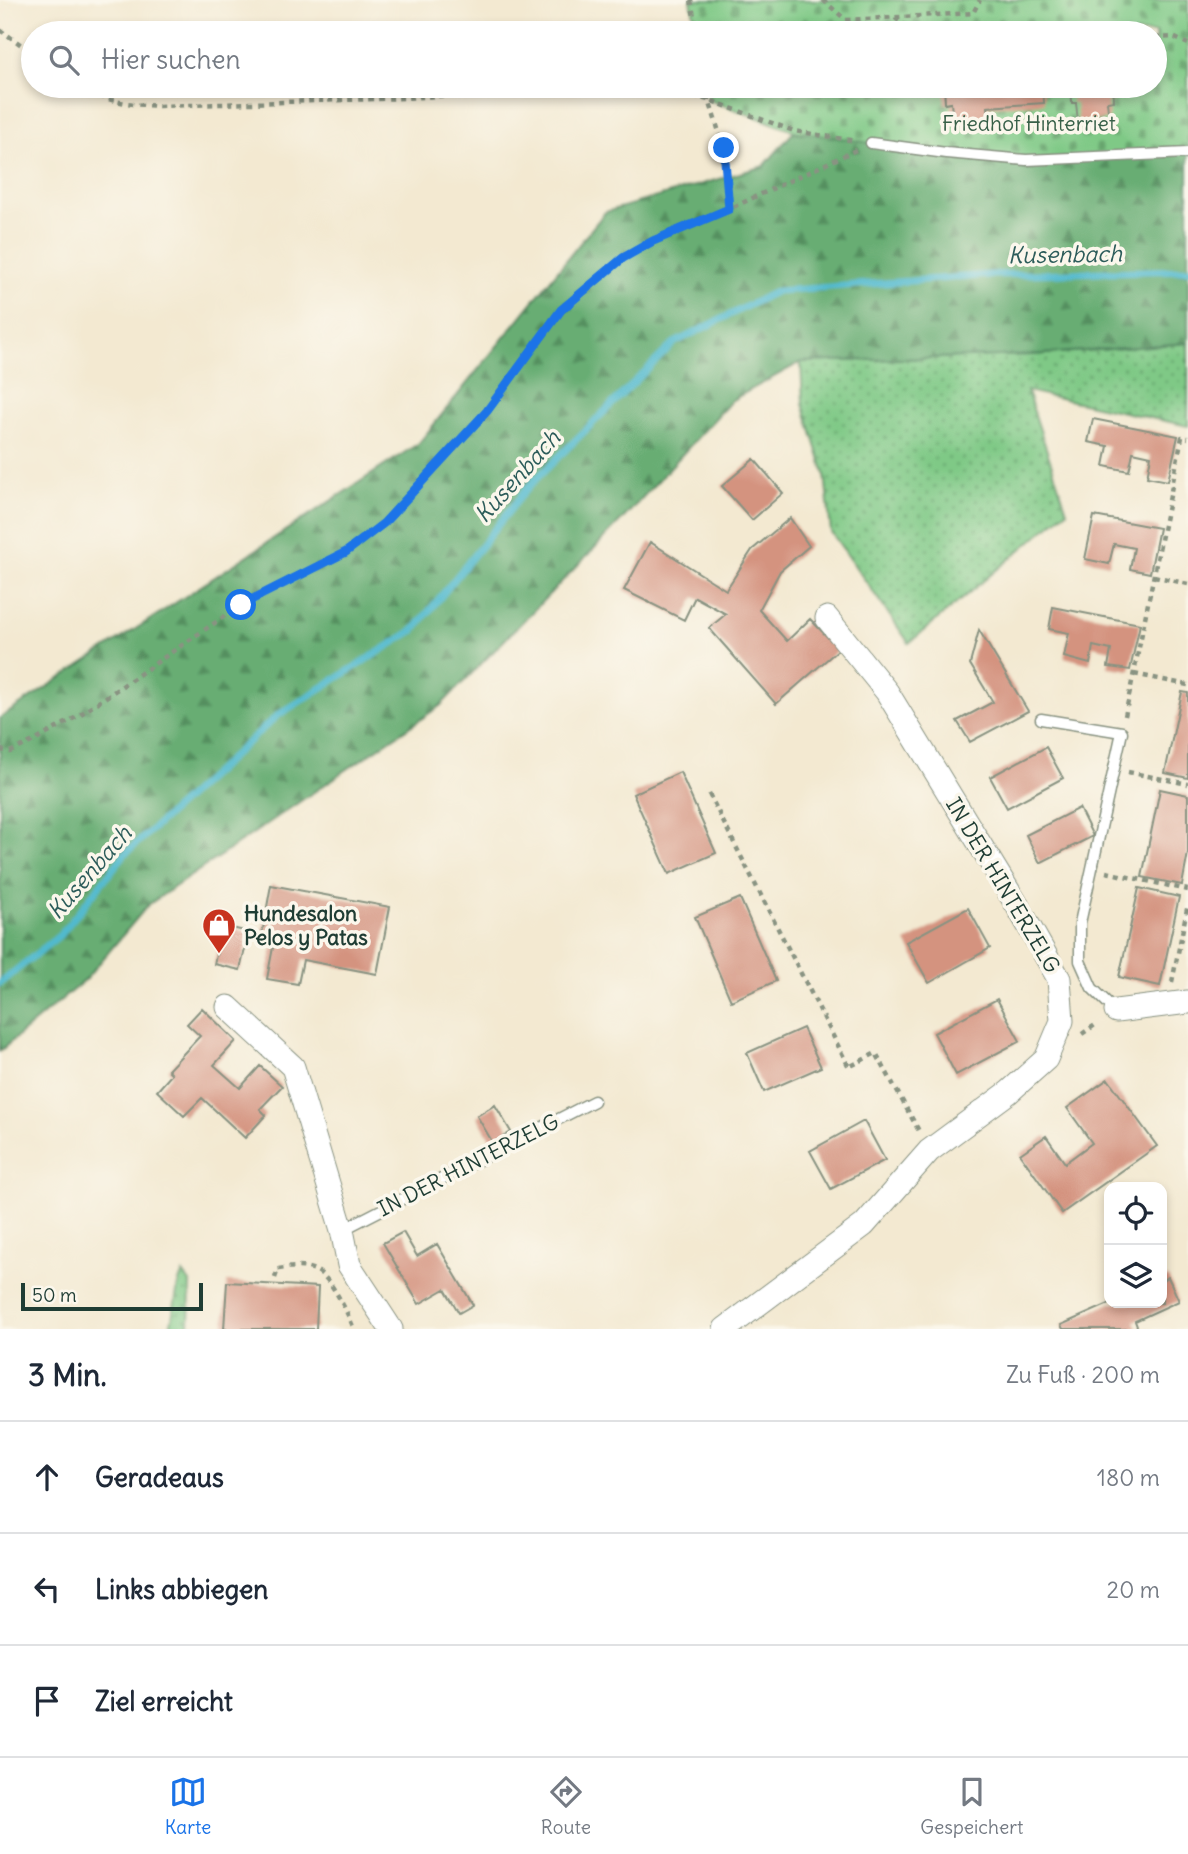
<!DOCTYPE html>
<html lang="de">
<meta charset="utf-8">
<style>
:root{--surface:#fff;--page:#f2f2f3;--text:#1f2937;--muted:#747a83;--line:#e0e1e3;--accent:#1a73e8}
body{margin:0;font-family:Delius,sans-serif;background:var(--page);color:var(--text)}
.controls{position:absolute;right:21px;bottom:21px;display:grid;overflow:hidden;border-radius:14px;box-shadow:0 4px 10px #0003}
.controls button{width:63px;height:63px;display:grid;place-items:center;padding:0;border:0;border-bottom:2px solid var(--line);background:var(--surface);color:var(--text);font:35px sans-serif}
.scale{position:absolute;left:21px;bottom:18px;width:182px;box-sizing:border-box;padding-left:7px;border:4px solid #1f3d34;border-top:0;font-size:19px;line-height:24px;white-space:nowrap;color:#1f3d34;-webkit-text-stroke:5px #fbf7ec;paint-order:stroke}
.stop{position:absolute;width:21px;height:21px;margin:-16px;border:5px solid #1a73e8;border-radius:50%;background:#fff}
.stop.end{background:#1a73e8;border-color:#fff;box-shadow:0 2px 7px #0008}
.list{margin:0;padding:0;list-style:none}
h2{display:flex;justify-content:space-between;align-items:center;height:91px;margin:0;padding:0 28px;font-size:30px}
h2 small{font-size:23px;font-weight:400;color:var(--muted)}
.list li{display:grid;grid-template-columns:46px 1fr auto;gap:21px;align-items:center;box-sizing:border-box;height:112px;padding:0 28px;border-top:2px solid var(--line)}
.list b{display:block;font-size:26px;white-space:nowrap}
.list em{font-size:23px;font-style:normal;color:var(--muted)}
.icon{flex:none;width:38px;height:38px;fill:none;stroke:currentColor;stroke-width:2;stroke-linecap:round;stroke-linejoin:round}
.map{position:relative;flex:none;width:1188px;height:1329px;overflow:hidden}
.search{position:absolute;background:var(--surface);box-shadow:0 4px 10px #0003;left:21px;right:21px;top:21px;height:77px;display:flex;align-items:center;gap:18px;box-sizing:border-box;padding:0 24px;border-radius:38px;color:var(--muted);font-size:26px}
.sheet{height:427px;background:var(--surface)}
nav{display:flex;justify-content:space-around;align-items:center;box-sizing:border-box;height:98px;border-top:2px solid var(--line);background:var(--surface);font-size:19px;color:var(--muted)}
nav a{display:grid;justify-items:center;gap:4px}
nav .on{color:var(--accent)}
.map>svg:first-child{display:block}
.grass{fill:url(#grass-dots);stroke:#4f835d;stroke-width:2}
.forest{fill:url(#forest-firs);stroke:#437554;stroke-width:2}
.cemetery{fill:url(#cemetery-stones);stroke:#4f835d;stroke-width:2}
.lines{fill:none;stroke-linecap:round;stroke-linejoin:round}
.stream{stroke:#51b9ce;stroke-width:7}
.building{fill:#d4937f}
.lane-casing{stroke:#899382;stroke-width:13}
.street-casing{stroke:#899382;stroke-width:25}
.path{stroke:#899382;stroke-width:4.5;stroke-dasharray:5 5;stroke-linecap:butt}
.lane{stroke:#fff;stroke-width:10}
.street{stroke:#fff;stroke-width:23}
.route{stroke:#1a73e8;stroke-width:9}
.labels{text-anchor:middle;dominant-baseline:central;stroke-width:7;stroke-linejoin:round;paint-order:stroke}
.park-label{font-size:21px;fill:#376048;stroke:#fbf7ec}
.street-label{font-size:21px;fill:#1f3d34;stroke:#fbf7ec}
.poi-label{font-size:21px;font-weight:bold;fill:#1f3d34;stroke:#fbf7ec;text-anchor:start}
.water-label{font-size:23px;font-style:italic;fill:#2c5c5a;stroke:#fbf7ec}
</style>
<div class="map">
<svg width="1188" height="1329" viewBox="0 0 1188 1329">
<defs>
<pattern id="grass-dots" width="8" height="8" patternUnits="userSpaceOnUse" patternTransform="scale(1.75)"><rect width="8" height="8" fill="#7fc986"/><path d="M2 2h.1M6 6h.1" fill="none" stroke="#67a46e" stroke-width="1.8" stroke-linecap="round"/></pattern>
<pattern id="forest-firs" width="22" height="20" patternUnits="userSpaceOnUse" patternTransform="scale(1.75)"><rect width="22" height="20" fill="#67ad73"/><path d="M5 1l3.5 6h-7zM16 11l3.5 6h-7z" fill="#548e5f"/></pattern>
<pattern id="cemetery-stones" width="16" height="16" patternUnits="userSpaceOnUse" patternTransform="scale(1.75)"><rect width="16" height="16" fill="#7fc986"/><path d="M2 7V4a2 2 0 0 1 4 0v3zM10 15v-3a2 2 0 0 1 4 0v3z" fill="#67a46e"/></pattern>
</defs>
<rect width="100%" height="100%" fill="#fbf7ec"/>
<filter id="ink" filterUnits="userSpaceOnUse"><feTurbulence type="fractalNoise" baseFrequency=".0143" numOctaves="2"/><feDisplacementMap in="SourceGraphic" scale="14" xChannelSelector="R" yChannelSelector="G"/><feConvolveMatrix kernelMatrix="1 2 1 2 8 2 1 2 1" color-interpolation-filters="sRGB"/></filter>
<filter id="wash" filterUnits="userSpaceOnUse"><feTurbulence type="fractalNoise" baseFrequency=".00686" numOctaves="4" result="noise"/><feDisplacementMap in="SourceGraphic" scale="28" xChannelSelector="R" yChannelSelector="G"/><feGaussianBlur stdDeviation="1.57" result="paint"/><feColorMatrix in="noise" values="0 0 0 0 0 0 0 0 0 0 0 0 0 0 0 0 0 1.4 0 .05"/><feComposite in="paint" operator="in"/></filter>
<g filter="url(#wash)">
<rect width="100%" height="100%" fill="#f3e9d1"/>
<!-- grass -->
<path class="grass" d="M1188,343V426L1027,391L1067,511L909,643L831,532L825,474L803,404L801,362L1033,355Z
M183,1273L190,1282L189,1329H170L179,1281Z"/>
<!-- forest -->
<path class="forest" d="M833,86L1188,153V343L1033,355L801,362L732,400L621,521L440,706L148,905L86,979L0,1051V718L419,443L605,212L764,166Z"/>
<!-- cemetery -->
<path class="cemetery" d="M691,0H1188V153L1026,160L871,143L794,131L709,100L706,86H1155V33H697Z"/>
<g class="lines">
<!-- stream -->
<path class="stream" d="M0,983L60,935L125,854L278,715L414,630L529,486L674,343L777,291L991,275L1188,270"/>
</g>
<g id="blocks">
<!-- building -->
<path class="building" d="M944,86H1043L1044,103L988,107L989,118L953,121L951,103L945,104Z
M1071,86H1113L1114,101L1107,102L1109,119L1078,122L1076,103H1072Z
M1093,419L1178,436L1168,481L1147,477L1151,456L1133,452L1129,471L1104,466L1108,446L1088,442Z
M754,459L783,493L752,520L722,486Z
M1094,516L1159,528L1150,573L1130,569L1134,548L1114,544L1109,564L1085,559Z
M790,518L809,546L780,571L759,610L787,641L810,619L839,649L776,704L709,628L726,614L695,597L684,620L624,590L650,542L726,590L752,550Z
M1053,607L1140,624L1130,670L1108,667L1111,650L1093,646L1090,664L1064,657L1069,633L1049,629Z
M979,630L1028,711L970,742L957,721L993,702L970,664Z
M1182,692L1188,693V778L1165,773Z
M1046,747L1063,778L1007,808L990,777Z
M680,772L716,853L669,874L633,794Z
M1160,789L1188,795V853L1182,885L1142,877Z
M1079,808L1093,836L1040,863L1026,835Z
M271,885L390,907L377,974L303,960L298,984L267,979L274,942L261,940Z
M1139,888L1179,897L1160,986L1119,977Z
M740,898L776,981L731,1001L695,917Z
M968,908L990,948L929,983L906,942Z
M223,926L249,932L240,970L214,964Z
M997,999L1020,1041L956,1075L934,1033Z
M202,1008L236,1041L214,1065L240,1088L260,1066L282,1086L260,1109L266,1115L245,1138L202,1098L184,1116L157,1091L172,1074L168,1070L200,1036L187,1024Z
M803,1028L821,1067L764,1092L747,1053Z
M1108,1079L1157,1146L1062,1213L1020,1154L1046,1136L1065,1163L1092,1143L1067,1108Z
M495,1105L511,1132L493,1143L477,1116Z
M864,1121L885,1160L831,1189L810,1151Z
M403,1232L417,1256L437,1244L473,1305L459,1313L445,1289L419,1304L383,1243Z
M1168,1277L1179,1301L1135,1321L1138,1329H1063L1061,1325L1111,1303H1162V1280Z
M227,1282L318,1287L316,1329H224Z"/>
</g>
</g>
<g filter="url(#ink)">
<use href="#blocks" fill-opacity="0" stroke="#899382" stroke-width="2"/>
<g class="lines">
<!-- lane casing -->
<g class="lane-casing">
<path id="lane" d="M871,143L946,153L1026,160L1188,153
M1041,719L1122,732L1080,923V961L1092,988L1116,1011
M342,1230L594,1101"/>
</g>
<!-- street casing -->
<g class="street-casing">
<path id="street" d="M228,1007L293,1067L342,1230L349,1265L391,1329
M1116,1011L1188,1002
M725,1329L864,1225L929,1151L1009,1092L1046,1059L1062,1021L1059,979L1017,905L887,692L827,618"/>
</g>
<!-- path -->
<path class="path" d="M691,0L697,33
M823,0L846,20L973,13L980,0
M895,18L916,33
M0,30L33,53
M1155,38L1173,37L1188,44
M82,86C106,103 130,104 159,106L406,98L606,86
M644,86L709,100L794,131L856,141
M706,86L709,100L724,148L729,209
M1154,576L1188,584
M1134,674L1188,685
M1125,716L1182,437L1188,438
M0,750L10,752L38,739L78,716L241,605L346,552L384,523L487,411L561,310L623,258L653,241L729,209L858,149
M1128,772L1188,784
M709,794L849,1067L876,1053L919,1131
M1106,872L1188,890
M1172,982L1188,904
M1082,1034L1098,1023
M275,1278L278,1269C291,1267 305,1265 317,1271C332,1279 348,1314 354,1329"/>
<!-- lane -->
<use href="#lane" class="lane"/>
<!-- street -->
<use href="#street" class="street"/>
</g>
</g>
<g class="lines" filter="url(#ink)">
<!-- route -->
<path class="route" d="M241,605L346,552L384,523L487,411L561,310L623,258L653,241L729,209L724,148"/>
</g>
<!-- icons -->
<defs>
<g id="shop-pin" transform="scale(1.75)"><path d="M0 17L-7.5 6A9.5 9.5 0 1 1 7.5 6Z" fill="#c8321e" stroke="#fbf7ec"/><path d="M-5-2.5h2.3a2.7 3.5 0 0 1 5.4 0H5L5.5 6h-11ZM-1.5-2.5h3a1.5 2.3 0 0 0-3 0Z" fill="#fff"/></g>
</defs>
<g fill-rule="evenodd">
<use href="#shop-pin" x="219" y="925"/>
</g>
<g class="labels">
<!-- park labels -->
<g class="park-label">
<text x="1029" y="123">Friedhof Hinterriet</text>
</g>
<!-- street labels -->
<g class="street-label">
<text transform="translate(1003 885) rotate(59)">IN DER HINTERZELG</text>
<text transform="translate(468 1165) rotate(-27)">IN DER HINTERZELG</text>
</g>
<!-- poi labels -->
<g class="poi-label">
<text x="244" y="913">Hundesalon<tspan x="244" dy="24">Pelos y Patas</tspan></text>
</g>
<!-- water labels -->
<g class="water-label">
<text transform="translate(1065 254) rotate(-1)">Kusenbach</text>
<text transform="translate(517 476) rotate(-48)">Kusenbach</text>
<text transform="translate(89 872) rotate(-49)">Kusenbach</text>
</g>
</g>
</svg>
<div class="controls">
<button><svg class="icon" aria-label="locate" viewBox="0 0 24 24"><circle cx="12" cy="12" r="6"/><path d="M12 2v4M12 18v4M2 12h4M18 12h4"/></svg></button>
<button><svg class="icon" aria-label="layers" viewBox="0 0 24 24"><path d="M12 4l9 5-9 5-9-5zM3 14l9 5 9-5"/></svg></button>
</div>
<div class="scale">50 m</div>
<div class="stop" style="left:241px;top:605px"></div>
<div class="stop end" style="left:724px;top:148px"></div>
<div class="search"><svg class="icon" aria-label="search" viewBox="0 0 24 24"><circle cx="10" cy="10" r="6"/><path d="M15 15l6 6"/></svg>Hier suchen</div>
</div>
<section class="sheet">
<h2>3 Min.<small>Zu Fuß · 200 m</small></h2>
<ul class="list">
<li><svg class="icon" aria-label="ahead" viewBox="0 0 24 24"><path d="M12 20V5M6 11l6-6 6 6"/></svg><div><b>Geradeaus</b></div><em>180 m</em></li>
<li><svg class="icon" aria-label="left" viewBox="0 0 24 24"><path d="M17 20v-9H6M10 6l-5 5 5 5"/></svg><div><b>Links abbiegen</b></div><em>20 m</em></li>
<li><svg class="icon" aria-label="arrive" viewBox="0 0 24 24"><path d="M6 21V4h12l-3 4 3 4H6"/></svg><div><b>Ziel erreicht</b></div></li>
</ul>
</section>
<nav>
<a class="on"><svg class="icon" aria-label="map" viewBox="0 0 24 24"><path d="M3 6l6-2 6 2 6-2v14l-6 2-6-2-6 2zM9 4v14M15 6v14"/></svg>Karte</a>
<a><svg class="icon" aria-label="directions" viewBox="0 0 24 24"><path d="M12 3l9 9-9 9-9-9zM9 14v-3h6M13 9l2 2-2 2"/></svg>Route</a>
<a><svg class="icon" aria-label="saved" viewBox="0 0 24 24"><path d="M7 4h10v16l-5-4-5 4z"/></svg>Gespeichert</a>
</nav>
